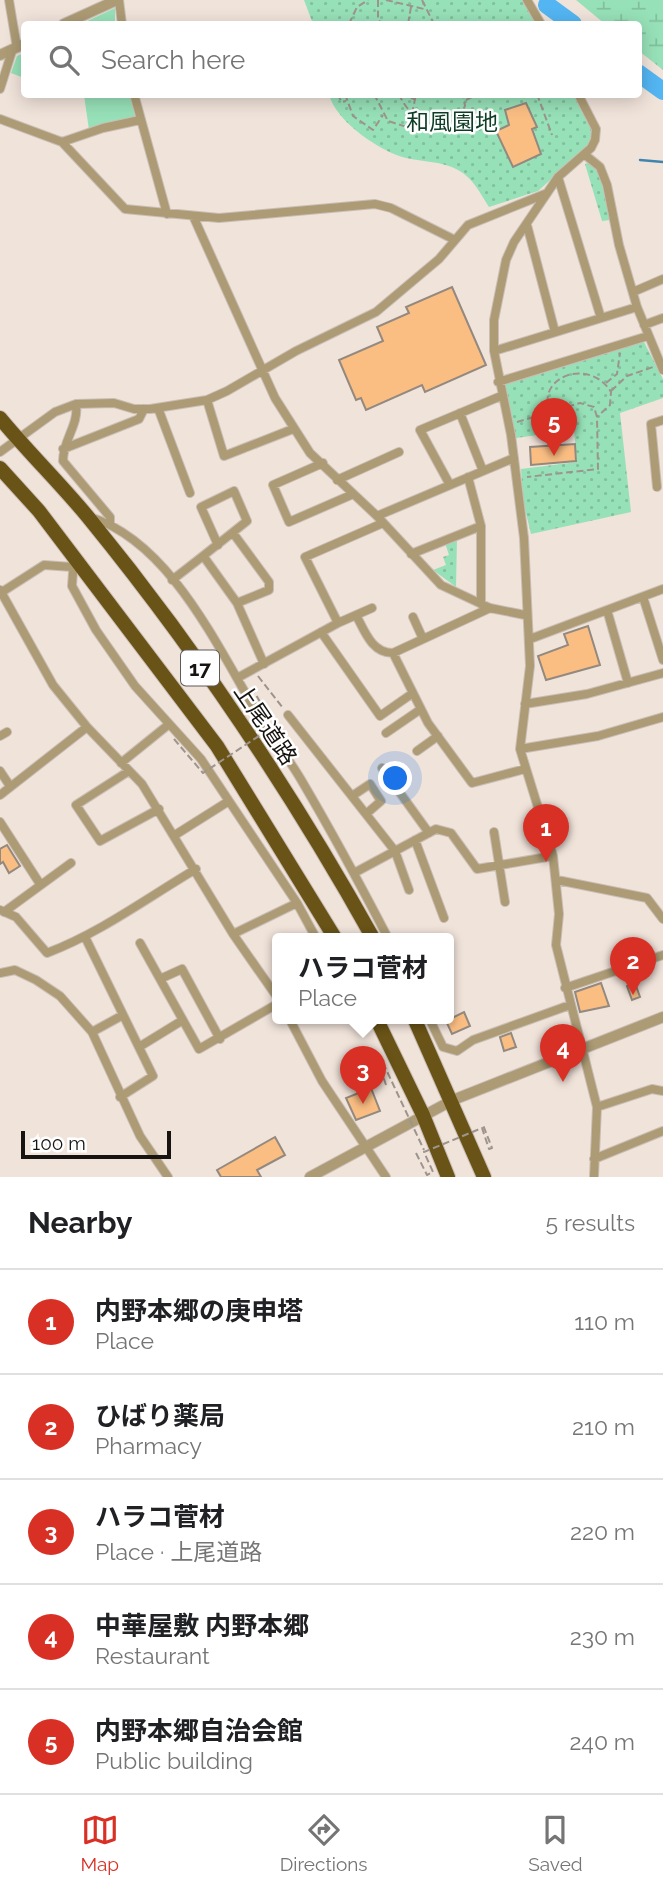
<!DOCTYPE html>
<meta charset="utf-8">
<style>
:root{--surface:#fff;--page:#f2f2f2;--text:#202124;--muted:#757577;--line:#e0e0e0;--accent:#d93025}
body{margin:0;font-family:Raleway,"Noto Sans JP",sans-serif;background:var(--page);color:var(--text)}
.scale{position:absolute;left:21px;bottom:18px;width:150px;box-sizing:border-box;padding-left:7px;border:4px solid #171310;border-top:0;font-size:19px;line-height:24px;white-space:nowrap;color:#171310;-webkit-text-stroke:5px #fff;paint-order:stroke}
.you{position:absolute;left:396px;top:779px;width:24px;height:24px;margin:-18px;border:5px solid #fff;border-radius:50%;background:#1a73e8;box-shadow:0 0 0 10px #1a73e833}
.badge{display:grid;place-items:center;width:46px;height:46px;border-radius:50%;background:var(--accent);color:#fff;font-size:23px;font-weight:700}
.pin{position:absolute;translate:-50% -58px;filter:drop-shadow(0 2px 4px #0008)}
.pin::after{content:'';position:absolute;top:37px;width:24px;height:21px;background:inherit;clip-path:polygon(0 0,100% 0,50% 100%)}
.popup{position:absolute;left:272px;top:933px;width:182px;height:91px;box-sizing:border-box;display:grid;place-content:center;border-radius:7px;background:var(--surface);filter:drop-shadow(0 2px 5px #0005);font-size:23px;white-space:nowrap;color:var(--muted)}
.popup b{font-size:26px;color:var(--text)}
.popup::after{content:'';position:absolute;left:50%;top:100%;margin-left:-14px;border:14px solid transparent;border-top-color:var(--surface)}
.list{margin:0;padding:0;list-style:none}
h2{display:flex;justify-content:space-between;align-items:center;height:91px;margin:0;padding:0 28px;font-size:30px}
h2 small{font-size:23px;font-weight:400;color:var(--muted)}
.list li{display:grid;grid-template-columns:46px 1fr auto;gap:21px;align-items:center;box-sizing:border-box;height:105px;padding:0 28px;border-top:2px solid var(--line)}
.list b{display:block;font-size:26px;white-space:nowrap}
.list p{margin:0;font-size:23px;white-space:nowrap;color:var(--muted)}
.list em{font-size:23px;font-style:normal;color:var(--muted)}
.icon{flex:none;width:38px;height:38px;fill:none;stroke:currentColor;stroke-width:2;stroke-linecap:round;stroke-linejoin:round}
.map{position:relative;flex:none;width:663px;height:1177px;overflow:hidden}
.search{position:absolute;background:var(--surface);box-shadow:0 4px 18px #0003;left:21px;right:21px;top:21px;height:77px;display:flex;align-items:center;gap:18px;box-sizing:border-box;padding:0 24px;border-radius:7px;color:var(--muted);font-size:26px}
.sheet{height:616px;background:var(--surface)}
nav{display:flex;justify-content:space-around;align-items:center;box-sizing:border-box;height:98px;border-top:2px solid var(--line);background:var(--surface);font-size:19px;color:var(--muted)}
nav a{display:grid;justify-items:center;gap:4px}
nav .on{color:var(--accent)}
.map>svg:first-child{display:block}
.grass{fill:#97e1b8}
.wetland{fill:url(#wetland-marsh)}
.park{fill:url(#park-dots)}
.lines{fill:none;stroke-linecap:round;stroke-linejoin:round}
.stream{stroke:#4184ae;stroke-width:2.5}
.river{stroke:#53b5f2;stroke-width:18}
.building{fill:#fabe83;stroke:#93897f;stroke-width:2}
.minor-casing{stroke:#c9beb6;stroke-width:10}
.tertiary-casing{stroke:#c9beb6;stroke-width:12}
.trunk-casing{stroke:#c9beb6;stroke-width:16}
.path{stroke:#9d948d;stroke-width:2;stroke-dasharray:7 3.5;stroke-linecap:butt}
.minor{stroke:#ac9b74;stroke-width:8}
.tertiary{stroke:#ac9b74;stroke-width:10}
.trunk{stroke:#695316;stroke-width:14}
.path-bridge{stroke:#9d948d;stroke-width:2;stroke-dasharray:7 3.5;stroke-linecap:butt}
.labels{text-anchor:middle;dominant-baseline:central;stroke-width:5;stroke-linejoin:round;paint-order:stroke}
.shield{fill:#fff;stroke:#5d5a58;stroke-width:2}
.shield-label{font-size:21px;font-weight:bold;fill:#171310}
.park-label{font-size:23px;fill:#0f3d27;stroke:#fff}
.street-label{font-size:23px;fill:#171310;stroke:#fff}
</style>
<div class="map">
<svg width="663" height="1177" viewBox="0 0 663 1177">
<defs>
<pattern id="wetland-marsh" width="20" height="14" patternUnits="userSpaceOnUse" patternTransform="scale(1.75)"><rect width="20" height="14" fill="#97e1b8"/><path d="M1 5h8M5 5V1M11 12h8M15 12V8" fill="none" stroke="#81c09d"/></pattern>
<pattern id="park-dots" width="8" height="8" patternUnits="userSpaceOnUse" patternTransform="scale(1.75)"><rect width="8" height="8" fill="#97e1b8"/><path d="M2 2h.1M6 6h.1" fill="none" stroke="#81c09d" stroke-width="1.8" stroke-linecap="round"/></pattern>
</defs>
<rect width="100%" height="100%" fill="#f0e3da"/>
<!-- grass -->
<path class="grass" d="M115,8V24H81Z
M24,53V78L11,73L17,56Z
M84,95H130L135,116L133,120L89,130Z"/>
<!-- wetland -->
<path class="wetland" d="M576,0H663V70L639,51L638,24H605Z"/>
<!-- park -->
<path class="park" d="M304,0H523L536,24H313Z
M329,95H574L593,129L591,143L538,191L489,207C480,193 473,178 458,170C442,161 423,162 406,158C379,151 337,122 329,95Z
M591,162L600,175L610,220L602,221L585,164Z
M644,342L663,379V398L620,413L631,512L531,534L523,501L521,469L577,462L574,430L516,438L503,383Z
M457,539L456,587L433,570L446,565L443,557L449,555L445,543Z"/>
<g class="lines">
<!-- stream -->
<path class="stream" d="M640,160L663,162"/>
<!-- river -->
<path class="river" d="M547,5L573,24
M638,73L663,91"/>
</g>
<!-- building -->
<path class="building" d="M526,103L537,127L532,129L541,154L513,167L496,131L509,125L505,110Z
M452,287L486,365L425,392L422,385L366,410L361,398L356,400L339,360L383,341L377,327L409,313L406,307Z
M575,444L576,461L531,465L530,447Z
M588,626L600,665L546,680L538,656L568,645L564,634Z
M7,845L20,866L9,873L3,862L0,864V849Z
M601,983L609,1006L580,1012L575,992Z
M635,983L640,997L632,1000L627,986Z
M464,1012L470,1026L452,1034L446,1021Z
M511,1033L516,1047L504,1051L500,1037Z
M371,1088L380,1111L356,1120L346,1098Z
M275,1137L285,1155L257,1170L261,1177H221L217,1170Z"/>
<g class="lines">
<!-- minor casing -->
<g class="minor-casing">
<path id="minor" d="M9,0L17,48
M119,0L122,24
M527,0L541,24
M0,89L12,51
M134,94L167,214
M578,94L596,129L595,140L591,148L558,177L514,242L506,260L494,320V351L511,435L524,538L530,666L520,749L553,856L559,914L556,945L597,1107L594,1177
M0,119L62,142L125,209L219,218L375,204L391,208L453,239
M62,142L103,128L140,120
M584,154L600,167L607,185L619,245L637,307L663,370
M558,177L601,318
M194,218L275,398L310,453L377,516L441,585L490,608L525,615
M527,225L555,332
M633,292L663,279
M644,325L663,318
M494,351L637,307
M498,382L648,336
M207,400L224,456L293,429
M76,404C79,426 63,439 63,461L110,517V523
M158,408L190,493
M460,413L483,471
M63,449L139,419L144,409
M0,452L55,412L76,404L114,403L134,409H150L207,400L227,391L296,351L376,312L439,259L468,225L545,194
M323,463L273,485L289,522L351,495
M468,477L481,526V604
M337,480L399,452
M450,485L420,430L501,396
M657,487L651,424L663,420
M377,516L514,458
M90,517C171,542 218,649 259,716C273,739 290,760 303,783C333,834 361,886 388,938
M233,533L269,582V590L237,603
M411,554L481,526
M204,557L237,603L264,664
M74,558L72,586L96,630L135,686L201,759L297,903L316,938
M172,580C197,561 222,541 247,521L234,491L201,507L218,545
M0,590L53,685L87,727L142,784L233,934L277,997
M2,592L44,565L72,567
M643,597L663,660
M607,610L628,683
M356,615C365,632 372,653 393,653
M413,617L423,639
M338,623L372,608
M321,632L380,716L413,693L428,723L472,783L525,769
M530,639L663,589
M239,677L338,623L305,557L383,523
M413,693L393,653L490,608
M525,704L587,694L663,673
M288,715L395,851L409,890
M386,733L421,709
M0,736L7,732
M520,749L598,736L663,717
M417,751L438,736
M121,763L168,725
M382,768L429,833
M0,771L10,786
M129,771L76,805L100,841L159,809
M0,795L87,727
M352,796L370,784L381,801L366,814
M0,822L40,884
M494,832L505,902
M175,835L229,801
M415,840L444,918
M354,873L436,829L451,833L477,869L553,856
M557,880L647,898L663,919
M0,910L16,917L47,953C100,933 147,898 196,869
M4,912L71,863
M233,934L297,903
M86,939L153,1076L120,1097
M140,943L199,1049L277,1004
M0,973L15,970L36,980L60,996L92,1032L140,1136L168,1177
M160,979L182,969L220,1039
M565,988L663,955
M289,1018L322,1081L386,1177
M429,1018L443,1047L457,1051L473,1040L570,1005
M92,1032L123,1015
M139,1047L183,1020
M597,1107L652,1089L663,1091
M594,1159L663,1131"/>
</g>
<!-- tertiary casing -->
<g class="tertiary-casing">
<path id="tertiary" d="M64,24L117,0
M0,55L24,44
M310,1177L453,1100L663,1017"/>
</g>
<!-- trunk casing -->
<g class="trunk-casing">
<path id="trunk" d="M0,418C28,452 60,483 88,517C194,647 291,791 373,938
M0,468L39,511L217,746L335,938
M376,1018L423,1115L448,1177
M414,1018L484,1177"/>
</g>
<!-- path -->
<path class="path" d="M378,0V21
M386,0L424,9
M422,0L434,24
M379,21L386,24
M349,24L357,7L368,0
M408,24L411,7
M337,94L342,102L346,101
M345,94L353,116L373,130L383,115
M374,94L388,121L407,127L419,120
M399,94C410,122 447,140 465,106L463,94
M401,94L414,99
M537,94L552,135
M466,100L478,94
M412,114L416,94
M606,383L617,374L620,353
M611,391L627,376L653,367
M550,413C535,376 590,357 611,392L610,405L597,417
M517,422L580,403L594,407L597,417L598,469L527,477
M258,676L283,708"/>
<!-- minor -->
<use href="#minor" class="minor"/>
<!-- tertiary -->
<use href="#tertiary" class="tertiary"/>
<!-- trunk -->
<use href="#trunk" class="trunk"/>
<!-- path-bridge -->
<path class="path-bridge" d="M174,739L203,773L274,726L252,688
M386,1085L380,1067L384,1065L424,1150
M416,1153L427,1175L433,1172L424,1152L482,1128L489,1149L492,1148L483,1125"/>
</g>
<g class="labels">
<!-- shield labels -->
<rect class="shield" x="181" y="650.5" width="38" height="35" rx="5"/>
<g class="shield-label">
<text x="200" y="668">17</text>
</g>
<!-- park labels -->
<g class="park-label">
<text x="452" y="121">和風園地</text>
</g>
<!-- street labels -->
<g class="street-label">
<text transform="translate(266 724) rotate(56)">上尾道路</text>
</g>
</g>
</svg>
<div class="scale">100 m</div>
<div class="you"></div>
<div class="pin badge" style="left:546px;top:862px">1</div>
<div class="pin badge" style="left:633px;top:995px">2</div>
<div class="pin badge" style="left:363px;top:1104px">3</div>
<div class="popup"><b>ハラコ菅材</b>Place</div>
<div class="pin badge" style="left:563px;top:1082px">4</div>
<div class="pin badge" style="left:554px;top:456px">5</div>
<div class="search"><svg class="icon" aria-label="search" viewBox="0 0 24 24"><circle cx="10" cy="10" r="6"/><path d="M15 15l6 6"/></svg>Search here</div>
</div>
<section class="sheet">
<h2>Nearby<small>5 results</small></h2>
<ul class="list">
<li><span class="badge">1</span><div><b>内野本郷の庚申塔</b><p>Place</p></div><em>110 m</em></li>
<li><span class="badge">2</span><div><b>ひばり薬局</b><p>Pharmacy</p></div><em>210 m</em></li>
<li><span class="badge">3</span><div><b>ハラコ菅材</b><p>Place · 上尾道路</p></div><em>220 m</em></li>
<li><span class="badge">4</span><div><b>中華屋敷 内野本郷</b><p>Restaurant</p></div><em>230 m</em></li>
<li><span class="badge">5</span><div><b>内野本郷自治会館</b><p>Public building</p></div><em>240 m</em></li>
</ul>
</section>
<nav>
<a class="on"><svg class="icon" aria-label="map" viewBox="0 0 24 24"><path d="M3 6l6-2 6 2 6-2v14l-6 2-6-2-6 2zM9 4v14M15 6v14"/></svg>Map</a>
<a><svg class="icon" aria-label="directions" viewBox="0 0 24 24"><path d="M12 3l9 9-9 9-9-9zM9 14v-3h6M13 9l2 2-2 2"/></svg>Directions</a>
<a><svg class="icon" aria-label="saved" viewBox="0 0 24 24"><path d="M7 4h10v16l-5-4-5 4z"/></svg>Saved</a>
</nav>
